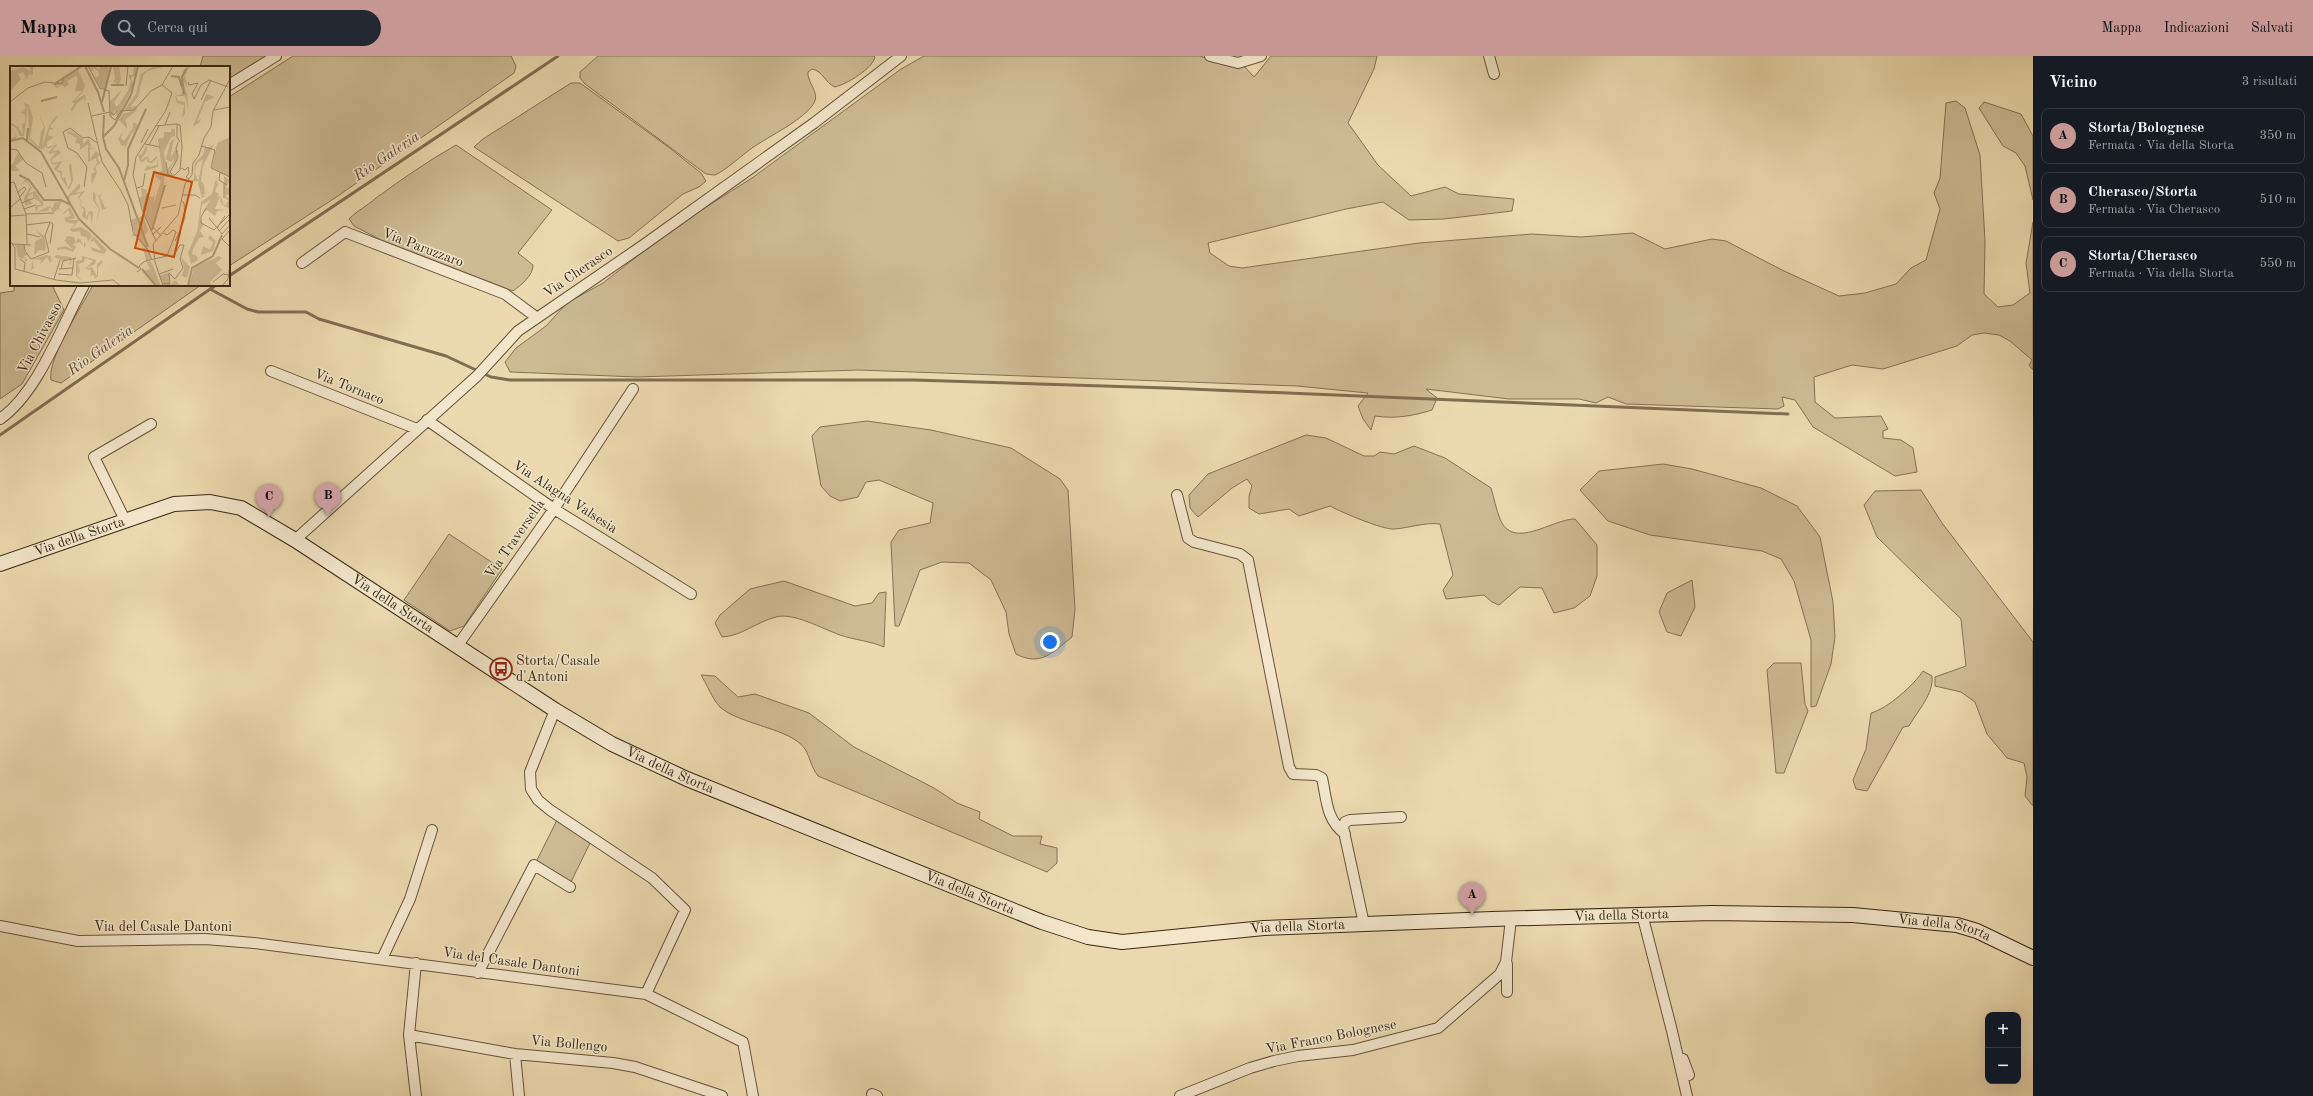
<!DOCTYPE html>
<html lang="it">
<meta charset="utf-8">
<style>
:root{--surface:#171b24;--page:#242831;--text:#f1f3f6;--muted:#9ea1a6;--line:#363941;--accent:#c59692}
body{margin:0;font-family:"Old Standard TT",serif;background:var(--page);color:var(--text)}
.controls{position:absolute;right:12px;bottom:12px;display:grid;overflow:hidden;border-radius:8px;box-shadow:0 4px 16px #0002}
.controls button{width:36px;height:36px;display:grid;place-items:center;padding:0;border:0;border-bottom:1px solid var(--line);background:var(--surface);color:var(--text);font:20px sans-serif}
.you{position:absolute;left:1050px;top:586px;width:14px;height:14px;margin:-10px;border:3px solid #fff;border-radius:50%;background:#1a73e8;box-shadow:0 0 0 6px #1a73e833}
.badge{display:grid;place-items:center;width:26px;height:26px;border-radius:50%;background:var(--accent);color:#111;font-size:13px;font-weight:700}
.pin{position:absolute;translate:-50% -33px;filter:drop-shadow(0 1px 2px #0008)}
.pin::after{content:'';position:absolute;top:21px;width:14px;height:12px;background:inherit;clip-path:polygon(0 0,100% 0,50% 100%)}
.list{margin:0;padding:0;list-style:none}
h2{display:flex;justify-content:space-between;align-items:center;height:52px;margin:0;padding:0 16px;font-size:17px}
h2 small{font-size:13px;font-weight:400;color:var(--muted)}
.list li{display:grid;grid-template-columns:26px 1fr auto;gap:12px;align-items:center;box-sizing:border-box;height:56px;margin:0 8px 8px;padding:0 8px;border:1px solid var(--line);border-radius:8px}
.list b{display:block;font-size:15px;white-space:nowrap}
.list p{margin:0;font-size:13px;white-space:nowrap;color:var(--muted)}
.list em{font-size:13px;font-style:normal;color:var(--muted)}
.icon{flex:none;width:22px;height:22px;fill:none;stroke:currentColor;stroke-width:2;stroke-linecap:round;stroke-linejoin:round}
.map{position:relative;flex:none;width:2033px;height:1040px;overflow:hidden}
header{display:flex;align-items:center;gap:24px;box-sizing:border-box;height:56px;padding:0 20px;background:var(--accent);color:#111}
header strong{font-size:19px}
nav{display:flex;gap:22px;margin-inline-start:auto;font-size:14px}
.search{width:280px;height:36px;background:var(--page);display:flex;align-items:center;gap:10px;box-sizing:border-box;padding:0 14px;border-radius:22px;color:var(--muted);font-size:15px}
main{display:flex}
aside{flex:1;background:var(--surface)}
.map>svg:first-child{display:block}
.green{fill:#cebb94;stroke:#847254}
.lines{fill:none;stroke-linecap:round;stroke-linejoin:round}
.stream{stroke:#806e51;stroke-width:3}
.street-casing{stroke:#66543a;stroke-width:12}
.secondary-casing{stroke:#392813;stroke-width:16}
.street{stroke:#f3e6cb;stroke-width:10}
.secondary{stroke:#f3e6cb;stroke-width:14}
.labels{text-anchor:middle;dominant-baseline:central;stroke-width:3;stroke-linejoin:round;paint-order:stroke}
.street-label{font-size:14px;fill:#392813;stroke:#f3e6cb}
.poi-label{font-size:14px;fill:#392813;stroke:#f3e6cb;text-anchor:start}
.water-label{font-size:15px;font-style:italic;fill:#5c4b32;stroke:#f3e6cb}
.inset-river{fill:none;stroke:#af9d7a;stroke-width:2}
.inset-road{fill:none;stroke:#a49271;stroke-width:1}
.view{fill:#ce520d;fill-opacity:0.15;stroke:#ce520d;stroke-width:2}
.inset-edge{fill:none;stroke:#392813;stroke-width:2}
</style>
<header>
<strong>Mappa</strong>
<div class="search"><svg class="icon" aria-label="search" viewBox="0 0 24 24"><circle cx="10" cy="10" r="6"/><path d="M15 15l6 6"/></svg>Cerca qui</div>
<nav><a>Mappa</a><a>Indicazioni</a><a>Salvati</a></nav>
</header>
<main>
<div class="map">
<svg width="2033" height="1040" viewBox="0 0 2033 1040">
<rect width="100%" height="100%" fill="#ecd9af"/>
<filter id="stains"><feTurbulence type="fractalNoise" baseFrequency=".005" numOctaves="4"/><feColorMatrix values="0 0 0 0 .2 0 0 0 0 .09 0 0 0 0 .02 0 0 0 .5 -.17"/></filter>
<radialGradient id="worn" r=".72"><stop offset=".6" stop-color="#630" stop-opacity="0"/><stop offset="1" stop-color="#630" stop-opacity=".3"/></radialGradient>
<!-- green -->
<path class="green" d="M203,0H272L229,25V11H200Z
M293,0H511L516,10L514,17L335,142L229,210V41Z
M598,0H874L875,1C872,13 847,28 835,31C825,27 823,15 812,13L808,16C807,27 820,36 814,47C804,64 769,80 752,92C742,99 725,115 715,119C712,119 708,118 706,118L585,28L580,22V16Z
M924,0H1200L1217,6L1243,9L1254,21L1271,0H1377L1374,13L1348,67L1378,109L1411,140L1445,131L1459,138L1514,143L1512,155L1444,163L1409,164L1383,146L1346,153L1208,187L1210,197L1229,210L1242,212L1419,187L1532,178L1581,181L1633,177L1665,193L1712,183L1726,185L1784,215L1839,240L1865,237L1896,228L1911,212L1926,204L1940,153L1934,137L1940,122L1946,47L1956,45L1965,52L1980,99L1985,185L1984,238L1998,251L2013,249L2030,237L2026,207L2033,166V314L2029,309L2032,304L2010,285L1999,279L1984,277L1972,279L1957,290L1883,313L1852,309L1814,321L1815,346L1835,362L1881,360L1888,373L1883,375V382L1901,384L1913,392L1917,416L1895,420L1813,371L1795,344L1782,341L1784,350L1778,353L1626,348L1608,341L1596,347L1579,343H1509L1426,333L1437,342L1432,354C1413,360 1395,363 1375,360L1371,374L1363,363L1358,350L1368,337L1297,330L859,314L637,321L510,316L505,306L516,292L546,270L567,247L603,227L676,170L752,122L901,13Z
M571,27H580L667,90L701,117L706,125L699,131L683,138L629,182L618,185L474,91L483,83Z
M1984,46L2021,58L2033,80V144L2025,110L2016,97L2003,90L1979,52Z
M456,89L552,154L518,197L533,209C533,220 521,229 513,235L381,184L354,170L349,163C358,154 367,150 376,142C402,123 428,105 456,89Z
M14,229H52L64,254L22,328L0,343V237L14,235Z
M93,229H201L61,327L51,324C47,303 82,250 93,229Z
M867,365L931,374L1011,392L1060,423L1068,434L1075,553L1072,581C1053,596 1041,611 1016,598L1009,578L1006,556L991,524L969,507L942,506L920,514L899,570H895L891,486L899,474L930,467L933,447L879,424L866,426L858,441L840,445L830,440L821,430L812,380L820,371Z
M1306,379L1326,382L1364,400H1374L1380,396L1394,398L1414,390L1445,402L1491,432C1494,442 1496,453 1500,463C1513,495 1552,463 1575,463L1597,489V520L1590,540L1574,552L1554,557L1542,532L1520,531L1499,549L1492,546L1484,539L1446,543L1443,534L1453,519L1440,468C1424,466 1410,472 1394,473C1383,474 1341,456 1330,450L1299,460L1289,453L1259,458L1249,452V440L1252,430L1247,423L1232,432L1198,461L1190,452L1189,439L1208,418Z
M1663,408L1692,413L1761,432L1797,450L1820,481L1833,546L1835,581L1831,608L1816,650L1811,651V584L1794,525L1781,503L1762,495L1650,479L1608,465L1580,434L1599,415Z
M1921,434L1942,467L2033,586V750L2025,740L2027,721L2024,707L2007,702L1987,678L1975,646L1961,636L1935,630V621L1966,610L1961,563L1877,481L1864,449L1875,435Z
M449,478L502,513L464,570L450,575L404,544Z
M1692,524L1695,551L1681,580L1667,576L1659,556L1667,537Z
M784,525L855,550L872,547L879,537L886,536L884,591C870,585 855,584 840,579C823,573 793,556 776,561C756,566 742,580 722,581L715,567L720,559L750,533Z
M1774,607H1801L1805,648L1808,655L1784,717H1776L1767,614Z
M1923,615L1932,620C1934,638 1918,654 1909,670L1903,671L1867,735L1856,733L1853,724L1866,693L1871,657C1887,653 1914,629 1923,615Z
M701,619L715,620L738,641L755,638L809,657L854,691L934,732L957,747L980,756L979,763L1013,780H1042L1040,788L1057,792V807L1047,816L818,720C811,711 810,701 805,693C791,672 740,669 720,651C712,643 707,628 701,619Z
M557,764L590,787L571,826L536,806Z"/>
<g class="lines">
<!-- stream -->
<path class="stream" d="M229,220L558,0
M210,233L247,253L258,256H306L319,263L446,300L491,321L510,324H914L1167,332L1788,358
M0,379L216,229"/>
<!-- street casing -->
<g class="street-casing">
<path id="street" d="M1210,0L1238,7L1261,0
M1489,0L1494,18
M229,29L276,0
M302,207L345,176L505,238L536,261
M271,315L417,373
M0,363C38,337 62,269 84,229
M427,364L554,453L691,538
M1177,439L1188,482L1194,486L1240,498L1248,504L1289,711L1293,718L1316,719L1322,722C1327,745 1326,763 1345,778
M125,464L94,401L151,368
M295,484L477,320L518,275L642,190L814,67L901,0
M458,589L554,453L633,333
M1642,858L1672,975L1687,1040
M1364,868L1343,771L1345,766L1350,764L1401,761
M0,870L78,885L205,883L254,887L646,938L685,854L652,822L550,754L538,744L531,733L530,716L555,654
M382,903L410,843L432,774
M1507,908V936
M478,917L534,809L570,831
M646,938L743,986L753,1040
M409,979L515,998L613,1007L635,1011L722,1040
M515,998L519,1040
M1683,1003L1689,1019
M872,1038L877,1040
M416,1040L409,979L416,907
M1180,1040L1250,1012L1274,1005L1298,1000L1353,994L1438,972L1500,918L1506,906L1511,863"/>
</g>
<!-- secondary casing -->
<g class="secondary-casing">
<g id="secondary">
<path id="s1" d="M0,508L174,448L210,446L241,452L295,484L555,654L612,688L687,723L1042,866L1088,881L1122,886L1264,872L1492,863L1712,857L1853,859L1957,869L1977,875L2033,902"/>
</g>
</g>
<!-- street -->
<use href="#street" class="street"/>
<!-- secondary -->
<use href="#secondary" class="secondary"/>
</g>
<!-- icons -->
<defs>
<g id="bus-ring" transform="scale(1.15)"><circle r="9.5" fill="#f3e6cb" stroke="#8f2418" stroke-width="1.5"/><path d="M-5-6H5V4H4V6H2V4H-2V6H-4V4H-5ZM-3.5-4V0h7V-4ZM-3.5 1.2v1.5H-2V1.2ZM2 1.2v1.5H3.5V1.2Z" fill="#8f2418"/></g>
</defs>
<g fill-rule="evenodd">
<use href="#bus-ring" x="501" y="613"/>
</g>
<g class="labels">
<!-- street labels -->
<g class="street-label">
<text transform="translate(423 192) rotate(21)">Via Paruzzaro</text>
<text transform="translate(578 216) rotate(-34)">Via Cherasco</text>
<text transform="translate(40 282) rotate(-62)">Via Chivasso</text>
<text transform="translate(349 331) rotate(22)">Via Tornaco</text>
<text transform="translate(565 441) rotate(33)">Via Alagna Valsesia</text>
<text stroke="none"><textPath href="#s1" startOffset="84">Via della Storta</textPath></text>
<text transform="translate(515 483) rotate(-55)">Via Traversella</text>
<text stroke="none"><textPath href="#s1" startOffset="431">Via della Storta</textPath></text>
<text stroke="none"><textPath href="#s1" startOffset="755">Via della Storta</textPath></text>
<text stroke="none"><textPath href="#s1" startOffset="1079">Via della Storta</textPath></text>
<text stroke="none"><textPath href="#s1" startOffset="1740">Via della Storta</textPath></text>
<text x="163" y="871">Via del Casale Dantoni</text>
<text stroke="none"><textPath href="#s1" startOffset="1416">Via della Storta</textPath></text>
<text stroke="none"><textPath href="#s1" startOffset="2064">Via della Storta</textPath></text>
<text transform="translate(511 906) rotate(8)">Via del Casale Dantoni</text>
<text transform="translate(1331 981) rotate(-11)">Via Franco Bolognese</text>
<text transform="translate(569 988) rotate(5)">Via Bollengo</text>
</g>
<!-- poi labels -->
<g class="poi-label">
<text x="516" y="605">Storta/Casale<tspan x="516" dy="16">d'Antoni</tspan></text>
</g>
<!-- water labels -->
<g class="water-label">
<text transform="translate(387 101) rotate(-34)">Rio Galeria</text>
<text transform="translate(101 295) rotate(-35)">Rio Galeria</text>
</g>
</g>
<!-- overview -->
<g transform="translate(10 10)">
<rect width="220" height="220" fill="#ecd9af"/>
<path d="M10,0L3,5L13,1L21,5L19,0H23V9L19,8L17,13L13,6L8,8L11,13L1,24L0,5ZM78,0H85L89,4L90,0H98L99,7L102,0L96,24L91,22L85,12L89,9L88,5L83,2L84,6ZM103,0H109L111,13L108,20L104,19L107,16L103,17L105,12ZM124,0H126V10L121,11L123,19L119,29L111,45L107,50L105,44L101,52L99,36L112,24L104,37L107,41L118,25L121,15L118,9H123ZM144,0H157L137,5L133,10L128,31L120,41L126,40L127,44L115,54L117,58V63L109,54L113,48L124,44L115,45V43L126,28L131,8ZM177,0H180L175,10L178,22L173,14L176,5L172,14L177,28L179,46L175,30H166L168,35L175,36V48L172,52L174,39L167,37L165,30L172,28V25L168,11L161,10H169L171,19V11ZM68,4L75,20L72,27L64,35L74,29L79,28L75,29L76,33L74,37L75,32L67,37L62,46L61,43L65,37L62,36L72,25H65L68,12L66,10L57,15L59,18L54,22L53,19L47,22L40,16L48,20L53,17L54,11ZM202,14L196,28L205,31L195,36L187,55L191,53L189,57L183,60ZM14,37L19,39L23,52L20,72L29,81L31,66L34,61L28,46L35,61L32,81L39,60L45,51L48,50L40,61L44,63L39,64L38,69L44,71L37,76V81L48,78L42,85L49,84L51,87L41,94L44,97L52,95L47,104L52,105V112L55,111L58,122L61,115L59,100L61,97L63,114L59,124L51,112L50,107L44,103L48,97L43,99L40,94L46,86L40,88L35,83L39,86L45,79L38,83L35,80L34,83H29L19,73L18,38L14,70H10L6,62L1,59L7,70L5,73H0L6,70L0,56L8,61L13,69L12,58L15,57V49L10,46L16,45L12,44L16,43ZM123,56L127,58V62L121,68L114,85L115,79L112,80L108,73L113,66L111,72L114,75L123,62ZM162,62L165,64V70L161,71L154,86L157,104L164,95V92L161,96L156,93L160,77L164,72L160,93L165,84L168,85L167,93L160,102V108L154,111V117L158,115L154,118L141,166L129,132L132,130L131,122L137,124L136,133V130L143,131L145,127L143,139L151,115L145,110L152,104L148,73L154,71V66H161ZM59,63L73,73V78L79,72L81,80L78,81L84,82L80,83V93L86,85L90,89L87,92L90,97L85,101L87,106L82,118L81,108L85,106L83,103L87,97L86,92L78,96V78L70,84V78L65,77L67,72L58,67L55,69L59,65L67,70ZM220,71V111L202,102L207,77ZM196,78V81H200L204,78L193,100L191,115L194,119L195,128L192,129L195,130L192,132L188,116L193,93L187,97L185,106L188,115H180L184,113L185,97L193,89ZM137,79V84L131,94L138,90L140,96L147,90L148,101L134,105L138,99L139,101L147,99V92L142,97L137,96L138,91L133,96L130,95L128,89L132,88ZM8,87L14,93L5,100L10,105H2L0,98L2,99ZM214,110L220,114L216,121L220,123V131L217,128L216,131L220,132V143L210,138L216,139L217,136L213,138L210,136L211,130L213,137L219,135L215,132ZM16,113L22,122L18,128L25,125L33,136V140L28,141L26,147L25,140L32,138L23,131V127L17,131L23,138L15,139L14,132L20,121L16,115L10,120ZM206,113L208,119L205,125L209,128L207,131L210,130L205,143L216,144L207,145L205,150L197,144L193,146L200,134L192,139L190,153L193,159L190,165L194,171L189,172L183,183L182,188L187,190L188,194L181,198L178,187L187,166L191,136L202,128ZM70,117V122L65,127L75,125L69,132L72,135L70,139L75,142L76,152L79,145L83,146L82,159L80,146L77,154L72,150L74,144L70,139L71,135L68,132L71,127L60,130L59,134L57,131ZM83,125L84,127L87,129L89,130L92,126L90,131L95,142L101,140L92,144L89,131L85,128L86,131L85,134L90,143L86,159L89,143L83,134ZM49,135H52L49,142L52,146L49,143L43,146L40,141L38,145L27,146L39,140L43,142L44,137ZM60,141L65,152L57,154H69L62,163L71,161L80,167L82,170L78,176L77,171L71,170L70,165L63,166L60,164L65,158L56,156L54,152L61,150L58,144L54,148H52ZM133,149L138,165L134,170L128,152ZM126,152L138,182L141,194H136L133,182H135L125,170H121L124,166L120,154ZM26,164L34,170L36,181L35,185L29,184L24,189L25,175L32,172ZM48,169L47,182L55,180L63,184L55,175L57,170L64,171L66,177L68,172L70,173L74,181V176L76,178L75,182L70,176L63,178L66,181L63,186L55,183L47,184ZM200,169L206,175L203,185L191,189L193,180L200,184L203,176L198,173ZM83,170L97,184L94,188L82,185L81,181L92,185L84,175L80,176ZM6,179H14V185L18,188L13,191L18,194L15,196V193L8,191ZM37,189L41,190V194L46,189L60,191L62,192L61,198L59,199L61,195L58,193L53,195L44,191L40,197L37,191L30,198L31,194L23,193V200L25,201L21,204L23,193ZM72,190L86,194L85,198L75,203L82,201L87,210V198L92,194L94,213L92,197L88,202V210L85,213L84,209L80,210L81,204L75,203L83,195L75,192L74,196L68,198L70,205L67,209L72,215L66,210V195L72,194ZM209,190L212,192L206,197L212,204L200,216L202,220H179L184,201ZM171,191L180,201L177,212L172,210L174,202ZM136,195H141L151,220L145,219L135,205L140,203ZM160,206L159,216L161,219L165,214L170,220H154L149,210Z" fill="#cebb94"/>
<path class="inset-river" d="M75,0L88,26L94,46M161,10L169,11L172,21M44,18L72,0M45,18L52,17L54,11M101,19H114M174,28L172,11L176,3M31,35L47,31M92,36L101,0M94,49L93,71L96,83L109,102L138,181M93,71L104,60L121,29L128,0M17,74L18,62M0,75L13,72L31,86L61,139M9,109L19,114L34,134H51L61,139L69,153L100,183L129,202M114,115L118,99V83L136,43M142,164L155,119M132,203L146,220M178,220L182,202L203,190L212,169"/>
<path class="inset-road" d="M78,0L90,22L99,25L100,50L105,54L111,45L124,44L141,25L152,19L163,0M178,16L179,19L188,17L182,28L184,33L191,19L199,14L218,21M116,20L118,0M191,34L201,14M0,36L18,22L35,16L44,17M78,37L92,96L111,125L118,139L123,166L138,184L142,194M204,44L220,41M82,50L100,46L104,49L107,45M167,58V71L170,76M155,59L160,46M145,60L167,58M131,77L138,63M135,78L150,81M139,79L149,60M191,80L205,84L201,102L220,111M0,83L7,84L16,97L32,107L36,121M156,96L158,109H165L170,104L172,81L170,59L167,58M171,102L175,104L178,101L179,107L176,111L179,113M210,106L209,114L217,119M162,108L160,106L168,92L166,82L168,76M0,117L4,116L16,148L17,178M214,117V132M74,121L77,101L67,87L58,82L53,66L60,62L73,72L79,71L87,77M127,122L133,120L135,107M7,127L14,121L16,123L9,132M172,129H185L190,132M171,134L174,137L175,152L172,159M12,137L24,132M0,142L10,133M152,142L166,139M196,142L191,151V157L204,164L220,148M14,143L26,139M0,144V175L5,182V203L46,214L70,217L103,214L111,220M133,146L137,128L139,126M16,148L44,147M1,150L16,149M199,152L212,168L220,159M40,156L43,158L40,178M143,161L151,170M207,162L215,150M220,164L212,173L220,181M209,165L220,153M17,168L30,171M142,169L151,161M146,175L132,144L123,109L126,91L156,44L162,27L152,19M165,175L171,163M2,178L21,179M14,178L15,185L21,193L39,186L35,170L40,156L16,159M10,193L15,197L14,205M49,203L63,202M51,203L53,195L66,192M127,206L131,203L129,200L135,195L157,190L166,166L163,164L157,169L154,167M48,208L62,209L64,192M149,208L163,203M44,213L50,194M203,216L213,208L219,209M154,219V217L160,218L159,207L165,213L173,202L170,193L174,179H170L166,186M153,220L145,196L143,178L168,149L175,118L182,109L183,97L189,89L194,72L201,61L203,45L220,13M212,220L218,213L220,199"/>
<path class="view" d="M144,106L182,116L164,191L125,182Z"/>
<rect width="220" height="220" class="inset-edge"/>
</g>
<rect width="100%" height="100%" filter="url(#stains)"/>
<rect width="100%" height="100%" fill="url(#worn)"/>
</svg>
<div class="controls">
<button>+</button>
<button>−</button>
</div>
<div class="you"></div>
<div class="pin badge" style="left:1472px;top:859px">A</div>
<div class="pin badge" style="left:328px;top:460px">B</div>
<div class="pin badge" style="left:269px;top:461px">C</div>
</div>
<aside>
<h2>Vicino<small>3 risultati</small></h2>
<ul class="list">
<li><span class="badge">A</span><div><b>Storta/Bolognese</b><p>Fermata · Via della Storta</p></div><em>350 m</em></li>
<li><span class="badge">B</span><div><b>Cherasco/Storta</b><p>Fermata · Via Cherasco</p></div><em>510 m</em></li>
<li><span class="badge">C</span><div><b>Storta/Cherasco</b><p>Fermata · Via della Storta</p></div><em>550 m</em></li>
</ul>
</aside>
</main>
